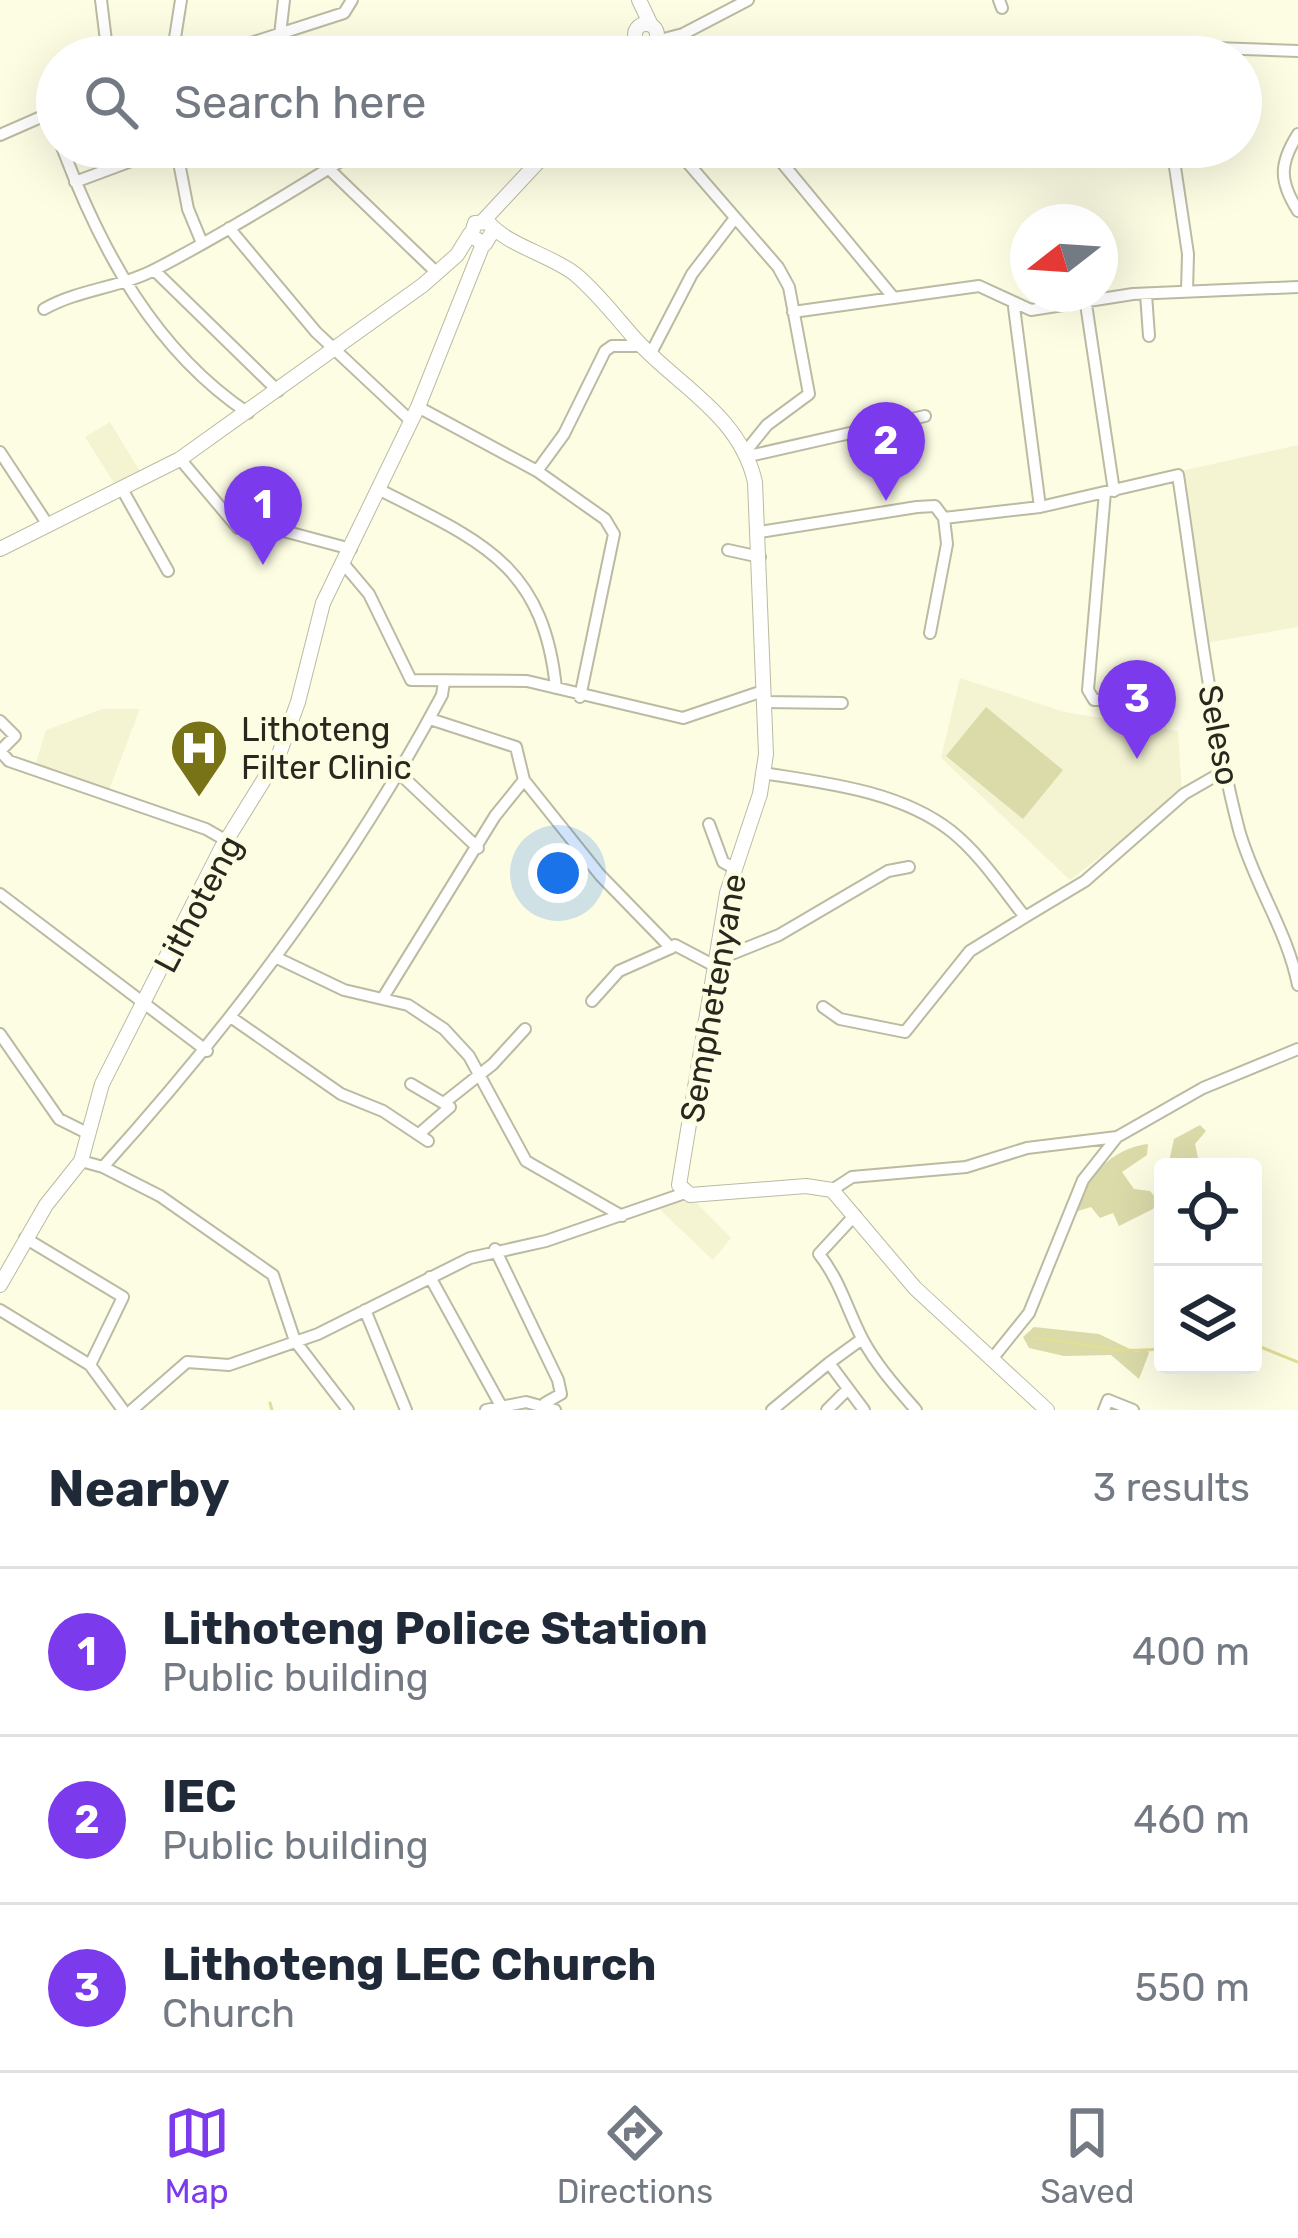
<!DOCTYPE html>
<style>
:root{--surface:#fff;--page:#f6f6f7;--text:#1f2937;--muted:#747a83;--line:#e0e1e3;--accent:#7c3aed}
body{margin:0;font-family:Rubik,sans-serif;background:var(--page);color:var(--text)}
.controls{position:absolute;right:36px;bottom:36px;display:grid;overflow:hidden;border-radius:12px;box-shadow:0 12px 48px #0002}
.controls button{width:108px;height:108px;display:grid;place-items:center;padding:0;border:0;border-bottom:3px solid var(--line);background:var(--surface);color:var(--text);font:60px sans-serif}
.compass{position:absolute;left:1010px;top:204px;width:108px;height:108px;border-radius:50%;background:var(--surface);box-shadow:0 12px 48px #0002;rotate:253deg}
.you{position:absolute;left:558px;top:873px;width:42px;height:42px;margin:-30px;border:9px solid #fff;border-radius:50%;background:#1a73e8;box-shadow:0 0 0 18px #1a73e833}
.badge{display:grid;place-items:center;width:78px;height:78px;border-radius:50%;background:var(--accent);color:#fff;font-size:39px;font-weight:700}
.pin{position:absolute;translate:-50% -99px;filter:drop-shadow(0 3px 6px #0008)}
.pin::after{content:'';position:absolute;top:63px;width:42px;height:36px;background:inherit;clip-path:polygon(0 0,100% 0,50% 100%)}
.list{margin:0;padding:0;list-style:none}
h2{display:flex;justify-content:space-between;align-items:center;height:156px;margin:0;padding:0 48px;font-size:51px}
h2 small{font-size:39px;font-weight:400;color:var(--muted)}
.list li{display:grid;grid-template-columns:78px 1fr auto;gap:36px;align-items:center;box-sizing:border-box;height:168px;padding:0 48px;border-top:3px solid var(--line)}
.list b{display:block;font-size:45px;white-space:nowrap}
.list p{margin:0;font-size:39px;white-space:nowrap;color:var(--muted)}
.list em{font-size:39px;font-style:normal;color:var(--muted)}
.icon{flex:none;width:66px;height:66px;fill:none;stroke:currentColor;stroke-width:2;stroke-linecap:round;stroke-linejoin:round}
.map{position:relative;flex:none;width:1298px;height:1410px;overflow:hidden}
.search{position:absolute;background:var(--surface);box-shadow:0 12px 48px #0002;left:36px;right:36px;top:36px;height:132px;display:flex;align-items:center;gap:30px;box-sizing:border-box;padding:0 42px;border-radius:66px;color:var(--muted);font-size:45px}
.sheet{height:660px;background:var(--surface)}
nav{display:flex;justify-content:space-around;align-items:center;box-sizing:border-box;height:168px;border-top:3px solid var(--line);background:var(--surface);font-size:33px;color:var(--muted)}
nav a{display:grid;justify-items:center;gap:6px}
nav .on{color:var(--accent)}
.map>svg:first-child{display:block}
.built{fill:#f4f4d3}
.green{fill:#dbdaa9}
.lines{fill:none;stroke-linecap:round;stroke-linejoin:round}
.stream{stroke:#e1de96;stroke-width:3}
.minor-casing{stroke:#bbbaa2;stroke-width:14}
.major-casing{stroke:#bbbaa2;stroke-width:16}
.minor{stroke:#fff;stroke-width:10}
.major{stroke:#fff;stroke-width:14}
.labels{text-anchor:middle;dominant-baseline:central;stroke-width:9;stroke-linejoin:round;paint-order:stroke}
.poi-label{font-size:33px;fill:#28281e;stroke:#fdfde4;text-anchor:start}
.street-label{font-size:33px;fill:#28281e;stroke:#fdfde4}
</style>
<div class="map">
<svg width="1298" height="1410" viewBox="0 0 1298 1410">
<rect width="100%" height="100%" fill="#fdfde4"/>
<!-- built -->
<path class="built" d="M110,422L141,473L116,486L85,437Z
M1298,445V627L1206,643L1181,471Z
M960,678L1065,712L1178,731L1182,794L1070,880L941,758Z
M102,709H140L107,795L35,766L46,730Z
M695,1201L731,1238L713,1260L659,1209L673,1202Z"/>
<!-- green -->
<path class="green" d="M986,707L1063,770L1023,819L946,756Z
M1200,1125L1206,1131L1195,1144L1200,1167H1188L1179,1159L1169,1162L1174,1139Z
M1148,1144L1147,1155L1122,1172L1134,1189L1150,1191L1157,1199L1153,1209L1119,1226L1113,1213L1100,1218L1091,1207L1078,1211C1085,1177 1112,1148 1148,1144Z
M1034,1327L1099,1334L1136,1352L1146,1349L1149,1353L1139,1379L1111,1355L1064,1356L1029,1348L1023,1337Z"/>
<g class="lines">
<!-- stream -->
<path class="stream" d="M1034,1338C1077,1341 1121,1356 1163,1348
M1253,1344L1298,1362
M270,1403L272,1410"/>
<!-- minor casing -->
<g class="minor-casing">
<path id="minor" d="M101,0L108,57
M999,0L1002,8
M683,34L695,57
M280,35L284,0
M656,41L683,34L748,0
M172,57L181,0
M208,57L344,13L352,0
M1160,57L1159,46L1298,51
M51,113L57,132
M1298,134C1279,164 1279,181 1298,211
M0,135L57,110
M62,147C101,250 154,350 248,413
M176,147L188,209L202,243
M674,147L778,267L789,287L809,394L767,425L746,451
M769,147L893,297
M1172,147L1188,254L1187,291
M329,169L437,273
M75,182L169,147
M229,228L316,332L411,421
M154,270L278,391
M1146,294L1149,336
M1086,304L1114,491
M1014,307L1040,507
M44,309C79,289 120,288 156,269C227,232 295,190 363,147
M793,312L979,286L1031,310L1133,294L1298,287
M651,353L692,274L735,218
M418,407L537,471L564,434L605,351L612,346H642
M0,452L48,525
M749,456L925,416
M180,459L238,528L254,523L351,549
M537,471L605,519L614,534L580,697
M122,489L168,571
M378,489C480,541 543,563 556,688
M1105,492L1088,690L1094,700L1152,699
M760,532L917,507L935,506L944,518L1040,507L1178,475C1196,594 1209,714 1239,830C1254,884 1287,930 1298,985
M728,550L760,557
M342,562L369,594L411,680L527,681L683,718L763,691
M930,633L947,544L944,518
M764,702L842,703
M0,721L15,736L0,751
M0,751L9,761L206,829L227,841
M763,773C826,783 900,791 951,831C980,854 1002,888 1025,917L1085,881L1184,794L1224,771
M400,774L478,848
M524,780L600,875L671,948L675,945L713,965
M709,824L723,862L734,868
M0,894L207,1051
M275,957L344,990L408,1005L444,1029L469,1056L526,1161L622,1216
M714,961L779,935L888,871L909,867
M384,996L495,816L524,780L516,747L430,719
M592,1001L619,971L671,948
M823,1007L840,1019L905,1032L970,951L1025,917
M232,1018L341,1094L383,1111L428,1141
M0,1034L59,1119L85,1132
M411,1084L450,1107L420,1133
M445,1102L493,1064L525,1029
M81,1161L103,1167C233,1023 351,866 442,695L444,682
M103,1167L160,1196L273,1275L295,1341L348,1410
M832,1190L852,1177L966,1167L1027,1148L1117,1137L1203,1088L1298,1049
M855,1215L819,1254C841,1282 847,1310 863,1340C877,1366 897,1388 916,1410
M25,1238L123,1297L90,1365
M495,1249L558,1380L561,1394L545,1403
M430,1277L500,1404
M0,1310L90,1365L123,1410
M365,1310L406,1410
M862,1339L829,1363L864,1410
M992,1359L1029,1313L1083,1180L1117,1137
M132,1410L187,1362L229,1365L318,1334L470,1258L546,1241L685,1193
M486,1410L526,1402L555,1410
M772,1410L829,1363
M827,1410L848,1389
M1104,1410L1108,1400L1133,1410"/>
</g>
<!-- major casing -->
<g class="major-casing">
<path id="major" d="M639,0L651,25
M635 35a11 11 0 1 1 22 0a11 11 0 1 1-22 0Z
M484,220L552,147
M494,229L485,244L471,236L475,223L488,222C508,246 549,254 575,274C599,294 617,319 638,342C680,387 740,416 755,482L766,754L760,794L727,893L679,1185L690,1195L806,1186L832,1190L915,1288L1047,1410
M0,549L180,459L423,285L457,255L470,234
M0,1285L46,1205L81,1161L102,1084L221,849L278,757L298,702L323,603L418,407L483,244"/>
</g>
<!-- minor -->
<use href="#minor" class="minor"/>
<!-- major -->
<use href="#major" class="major"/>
</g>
<!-- icons -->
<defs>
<g id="hospital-pin" transform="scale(3)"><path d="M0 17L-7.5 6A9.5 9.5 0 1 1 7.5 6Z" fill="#787316" stroke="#fdfde4"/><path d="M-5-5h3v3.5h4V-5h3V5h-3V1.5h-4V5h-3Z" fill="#fff"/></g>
</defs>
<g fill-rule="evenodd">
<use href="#hospital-pin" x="199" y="748"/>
</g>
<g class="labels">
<!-- poi labels -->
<g class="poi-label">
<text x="241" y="729">Lithoteng<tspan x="241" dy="38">Filter Clinic</tspan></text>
</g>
<!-- street labels -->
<g class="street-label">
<text transform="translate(1219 735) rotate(79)">Seleso</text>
<text transform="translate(198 904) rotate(-62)">Lithoteng</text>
<text transform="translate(713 998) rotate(-80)">Semphetenyane</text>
</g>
</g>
</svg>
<div class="controls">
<button><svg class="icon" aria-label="locate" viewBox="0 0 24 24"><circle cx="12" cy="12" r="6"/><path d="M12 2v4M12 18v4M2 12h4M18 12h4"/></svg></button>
<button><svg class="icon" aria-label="layers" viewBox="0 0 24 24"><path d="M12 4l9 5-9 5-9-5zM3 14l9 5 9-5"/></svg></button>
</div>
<svg class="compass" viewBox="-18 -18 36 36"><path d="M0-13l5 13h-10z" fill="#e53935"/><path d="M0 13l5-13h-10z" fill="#747a83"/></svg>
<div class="you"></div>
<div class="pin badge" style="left:263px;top:565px">1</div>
<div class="pin badge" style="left:886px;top:501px">2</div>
<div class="pin badge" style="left:1137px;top:759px">3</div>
<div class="search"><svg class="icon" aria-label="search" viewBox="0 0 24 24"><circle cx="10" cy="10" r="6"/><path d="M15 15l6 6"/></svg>Search here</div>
</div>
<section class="sheet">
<h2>Nearby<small>3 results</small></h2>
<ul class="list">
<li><span class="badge">1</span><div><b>Lithoteng Police Station</b><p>Public building</p></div><em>400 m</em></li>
<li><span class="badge">2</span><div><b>IEC</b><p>Public building</p></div><em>460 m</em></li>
<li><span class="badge">3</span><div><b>Lithoteng LEC Church</b><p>Church</p></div><em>550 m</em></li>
</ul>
</section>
<nav>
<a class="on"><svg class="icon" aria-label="map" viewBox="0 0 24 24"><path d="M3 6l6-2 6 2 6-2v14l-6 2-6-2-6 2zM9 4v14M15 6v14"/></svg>Map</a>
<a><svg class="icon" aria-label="directions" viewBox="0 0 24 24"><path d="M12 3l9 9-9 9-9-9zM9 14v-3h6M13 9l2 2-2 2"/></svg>Directions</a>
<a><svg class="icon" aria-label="saved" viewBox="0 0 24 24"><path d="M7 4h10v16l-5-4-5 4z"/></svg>Saved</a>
</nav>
